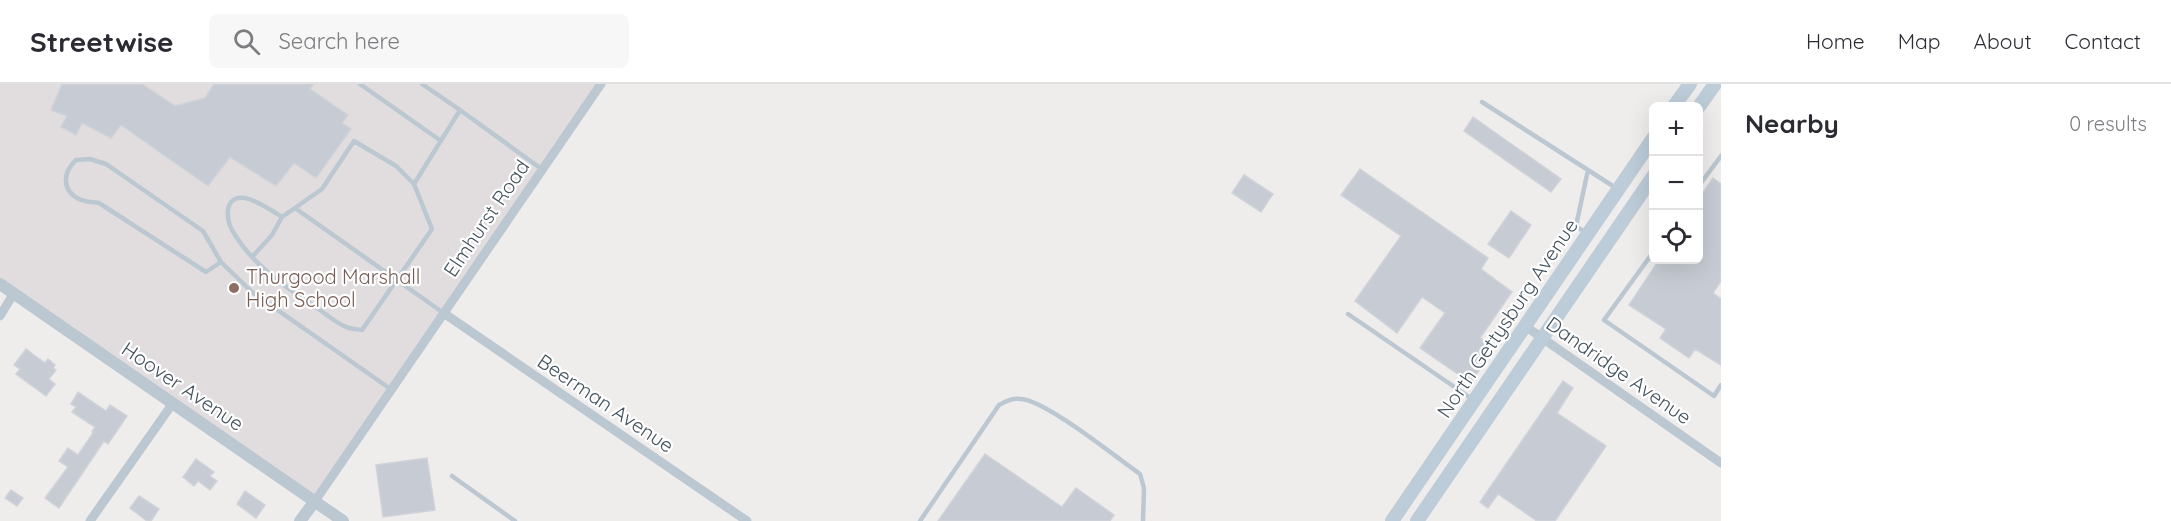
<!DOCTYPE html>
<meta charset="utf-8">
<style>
:root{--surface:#fff;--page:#f7f7f7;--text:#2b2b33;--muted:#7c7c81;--line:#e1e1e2}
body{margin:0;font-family:Quicksand,sans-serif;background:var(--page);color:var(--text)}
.controls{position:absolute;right:18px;top:18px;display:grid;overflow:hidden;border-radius:9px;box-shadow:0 6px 24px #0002}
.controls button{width:54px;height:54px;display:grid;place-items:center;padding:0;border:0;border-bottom:2px solid var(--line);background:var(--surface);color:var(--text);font:30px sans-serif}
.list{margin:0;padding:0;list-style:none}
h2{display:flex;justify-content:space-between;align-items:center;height:78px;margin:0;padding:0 24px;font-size:26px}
h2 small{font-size:20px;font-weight:400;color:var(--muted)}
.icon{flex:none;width:33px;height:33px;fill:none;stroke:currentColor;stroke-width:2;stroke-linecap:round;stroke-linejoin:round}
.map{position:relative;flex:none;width:1721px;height:437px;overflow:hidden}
header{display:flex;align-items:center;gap:36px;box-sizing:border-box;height:84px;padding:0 30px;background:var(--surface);border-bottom:2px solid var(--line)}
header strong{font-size:28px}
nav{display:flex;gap:33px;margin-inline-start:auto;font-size:21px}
.search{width:420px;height:54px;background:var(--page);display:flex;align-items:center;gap:15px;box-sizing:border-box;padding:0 21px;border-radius:9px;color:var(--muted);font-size:22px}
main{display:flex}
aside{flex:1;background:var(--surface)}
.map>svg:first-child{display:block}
.education{fill:#e1ddde}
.building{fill:#c7cbd3;stroke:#cfd3d9;stroke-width:1.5}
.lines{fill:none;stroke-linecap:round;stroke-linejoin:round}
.service{stroke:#bbc8d1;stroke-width:4.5}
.minor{stroke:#bbc8d1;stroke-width:9}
.tertiary{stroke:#bbc8d1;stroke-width:12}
.secondary{stroke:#bcccd8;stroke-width:14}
.education-dot{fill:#8d6e63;stroke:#fff;stroke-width:2}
.labels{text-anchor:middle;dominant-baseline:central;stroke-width:4.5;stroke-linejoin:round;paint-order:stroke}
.street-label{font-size:20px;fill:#43525c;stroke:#fff}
.education-label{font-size:20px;fill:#785e54;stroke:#fff;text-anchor:start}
</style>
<header>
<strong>Streetwise</strong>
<div class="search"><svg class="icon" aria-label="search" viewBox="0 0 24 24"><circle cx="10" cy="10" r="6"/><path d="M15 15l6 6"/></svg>Search here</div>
<nav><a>Home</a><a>Map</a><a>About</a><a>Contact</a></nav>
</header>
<main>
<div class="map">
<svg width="1721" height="437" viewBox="0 0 1721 437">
<rect width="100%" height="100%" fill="#efecec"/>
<!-- education -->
<path class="education" d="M0,0H601L315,417L0,200Z"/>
<!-- building -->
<path class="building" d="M62,0H142L175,22L205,14L214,0H314L310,5L348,31L342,39L351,45L316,94L294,79L276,102L230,73L208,102L121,41L111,54L82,39L76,51L61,43L67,32L51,26Z
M1473,33L1561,95L1551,108L1464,47Z
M1360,85L1488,174L1481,185L1512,208L1480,254L1494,263L1471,299L1420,264L1445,229L1422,213L1397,249L1355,217L1401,152L1341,111Z
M1244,91L1273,110L1261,128L1232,109Z
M1713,94L1721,100V197L1713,209L1721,215V281L1695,265L1689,274L1660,254L1666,245L1629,221L1659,176H1698V116Z
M1511,127L1531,141L1509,174L1488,160Z
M26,265L45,279L48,275L55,281L53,284L56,286L49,295L55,300L46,312L16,290L20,285L14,281Z
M1563,297L1573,304L1557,329L1606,362L1555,437H1537L1498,410L1488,424L1480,418Z
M78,308L106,327L110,321L127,332L108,360L104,357L59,424L45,414L68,383L59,377L68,364L78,371L93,349L92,348L95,343L72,328L76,323L71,320Z
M985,370L1062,423L1076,404L1114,431L1110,437H938Z
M427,374L435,426L383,433L376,381Z
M196,375L214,388L210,392L217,397L210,406L198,397L194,402L183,393Z
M11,406L23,414L17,422L5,414Z
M245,407L265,421L256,434L237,420Z
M139,412L159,425L151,437H147L130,424Z"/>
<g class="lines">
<!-- service -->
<path class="service" d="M360,0L441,57
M1482,18L1616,104
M460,26L543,86
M354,57L396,82L414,100L432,145L362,246C356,245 349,245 344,242C334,237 326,230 317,224C286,203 255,183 235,151C230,144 227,134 228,125C234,99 269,125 282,133L322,105Z
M414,100L460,26L422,0
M1698,103L1721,72
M295,124L445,230
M1586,149L1576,142L1588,86
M1654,167L1604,236L1714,312L1721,301
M252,173L272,151L282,133
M221,178L206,188L99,119C93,118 85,118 79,115C61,106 63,88 76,76L90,75L106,80L203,147L221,178L252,208L392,306
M1348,230L1472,315
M452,392L515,437
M920,437L999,321C1006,317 1012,314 1021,315C1045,316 1117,374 1140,390L1144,404L1143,437"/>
<!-- minor -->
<path class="minor" d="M445,230L747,437
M0,232L14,209
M1525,242L1721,379
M315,417L601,0
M90,437L173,319"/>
<!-- tertiary -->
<path class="tertiary" d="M0,200L343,437
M300,437L315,417"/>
<!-- secondary -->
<path class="secondary" d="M1674,22L1690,0
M1698,24L1715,0
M1392,437L1654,53
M1417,437L1654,91"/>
</g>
<!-- markers -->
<circle class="education-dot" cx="234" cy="204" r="6"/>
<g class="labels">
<!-- street labels -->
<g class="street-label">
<text transform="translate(486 134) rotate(-56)">Elmhurst Road</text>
<text transform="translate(1507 234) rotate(-56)">North Gettysburg Avenue</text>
<text transform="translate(1619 286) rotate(35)">Dandridge Avenue</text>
<text transform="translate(183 302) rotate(34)">Hoover Avenue</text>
<text transform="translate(606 319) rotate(34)">Beerman Avenue</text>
</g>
<!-- education labels -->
<g class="education-label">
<text x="246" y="192">Thurgood Marshall<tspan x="246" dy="23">High School</tspan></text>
</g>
</g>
</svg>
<div class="controls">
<button>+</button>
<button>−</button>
<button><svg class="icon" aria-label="locate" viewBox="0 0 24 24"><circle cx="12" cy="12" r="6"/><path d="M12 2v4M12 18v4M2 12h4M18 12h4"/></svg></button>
</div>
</div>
<aside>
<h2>Nearby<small>0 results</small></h2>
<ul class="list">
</ul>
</aside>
</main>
